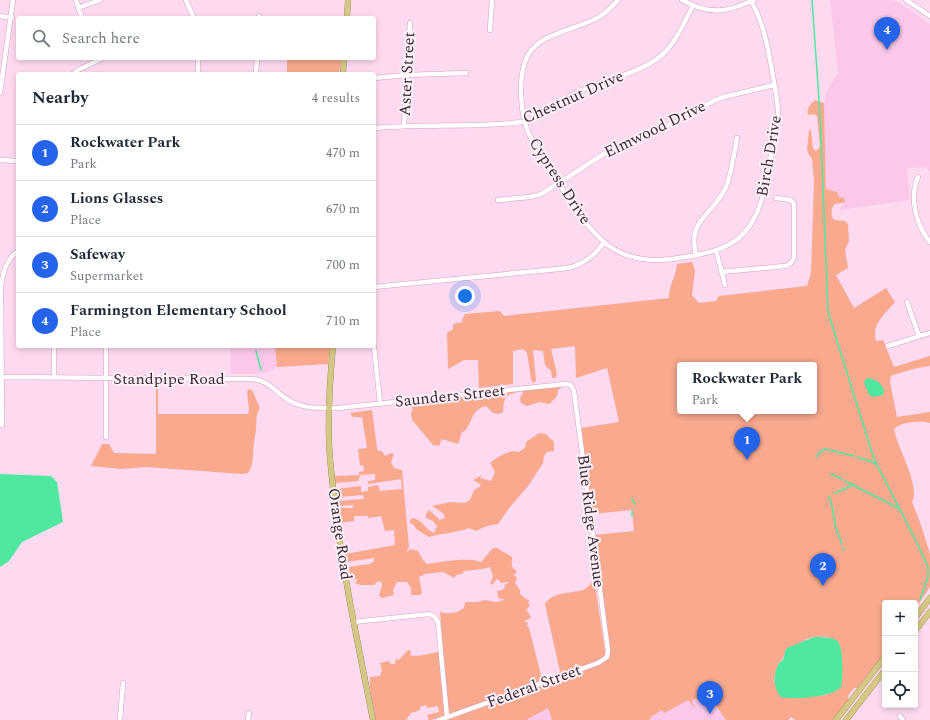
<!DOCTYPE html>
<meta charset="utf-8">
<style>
:root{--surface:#fff;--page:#f2f2f3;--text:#1f2937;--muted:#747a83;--line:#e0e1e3;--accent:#2563eb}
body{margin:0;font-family:Spectral,serif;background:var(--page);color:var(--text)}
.controls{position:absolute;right:12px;bottom:12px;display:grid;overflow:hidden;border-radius:4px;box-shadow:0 2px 6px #0003}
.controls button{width:36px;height:36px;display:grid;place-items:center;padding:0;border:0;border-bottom:1px solid var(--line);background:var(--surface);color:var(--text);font:20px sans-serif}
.you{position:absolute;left:465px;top:296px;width:14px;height:14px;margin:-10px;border:3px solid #fff;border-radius:50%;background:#1a73e8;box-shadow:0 0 0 6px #1a73e833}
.badge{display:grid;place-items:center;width:26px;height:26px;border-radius:50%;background:var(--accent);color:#fff;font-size:13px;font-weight:700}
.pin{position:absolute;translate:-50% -33px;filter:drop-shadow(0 1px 2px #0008)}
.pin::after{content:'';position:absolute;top:21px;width:14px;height:12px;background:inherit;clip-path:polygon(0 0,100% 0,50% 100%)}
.popup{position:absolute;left:677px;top:362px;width:140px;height:52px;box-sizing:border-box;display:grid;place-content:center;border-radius:4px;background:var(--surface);filter:drop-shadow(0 1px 3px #0005);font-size:13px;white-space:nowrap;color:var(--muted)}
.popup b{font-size:15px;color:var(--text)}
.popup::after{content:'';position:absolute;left:50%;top:100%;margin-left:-8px;border:8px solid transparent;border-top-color:var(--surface)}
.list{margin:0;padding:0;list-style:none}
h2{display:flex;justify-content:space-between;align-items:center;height:52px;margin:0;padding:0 16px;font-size:17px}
h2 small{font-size:13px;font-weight:400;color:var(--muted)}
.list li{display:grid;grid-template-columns:26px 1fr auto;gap:12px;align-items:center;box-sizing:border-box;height:56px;padding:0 16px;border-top:1px solid var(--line)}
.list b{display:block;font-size:15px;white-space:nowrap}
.list p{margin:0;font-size:13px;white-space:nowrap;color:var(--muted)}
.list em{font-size:13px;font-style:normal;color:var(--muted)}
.icon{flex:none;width:22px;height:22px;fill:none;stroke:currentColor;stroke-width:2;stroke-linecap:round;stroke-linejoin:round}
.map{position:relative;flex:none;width:930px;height:720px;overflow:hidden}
.search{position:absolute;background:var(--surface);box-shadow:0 2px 6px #0003;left:16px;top:16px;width:360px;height:44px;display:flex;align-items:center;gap:10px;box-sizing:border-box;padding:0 14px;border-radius:4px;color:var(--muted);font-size:15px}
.panel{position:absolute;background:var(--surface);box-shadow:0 2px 6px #0003;left:16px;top:72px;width:360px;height:276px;border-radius:4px}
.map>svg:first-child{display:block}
.built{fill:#fbc8e9}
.green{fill:#f8a98e;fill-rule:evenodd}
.water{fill:#50e7a1}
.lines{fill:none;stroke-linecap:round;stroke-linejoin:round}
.stream{stroke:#50e7a1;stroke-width:1.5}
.minor-casing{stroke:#d79fc4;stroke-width:5.5}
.major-casing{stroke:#8b7836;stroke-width:6}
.minor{stroke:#fff;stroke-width:4.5}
.major{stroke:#d3c886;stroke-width:5.5}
.labels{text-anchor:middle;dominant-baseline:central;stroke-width:4;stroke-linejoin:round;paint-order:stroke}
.street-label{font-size:16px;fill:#3d2736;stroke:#fcf0f7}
</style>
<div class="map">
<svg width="930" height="720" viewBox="0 0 930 720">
<rect width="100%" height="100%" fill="#fedaf1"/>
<!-- built -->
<path class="built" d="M830,0H893L901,4L930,24V172L926,167L907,168L910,200L839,210L845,202V198L839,197L837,192L826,190L824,103L827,91L838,73Z
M230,346H275L277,367L267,372L258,374H231Z
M730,688L748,720H615Z
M548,708L552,720H526Z"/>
<!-- green -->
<path class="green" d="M287,58H341L339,74H287Z
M815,100L824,103L826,189L837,192L839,197L844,198L845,202C842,204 838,203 835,204C830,208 831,216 834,220L845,221L848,224L849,241L845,250L848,268L836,275L854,308L886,288L895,302C885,314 871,324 876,341L883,340L894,367L930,356V366L917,368L893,375L891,376L890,382L897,417L930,412V423C922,420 899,422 894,429C897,447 921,487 912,502L921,525L930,554V587L915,609V603H885V653L858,688H854L848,696L849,700L833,720H795L791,717L788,720H726L715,704H711V701L693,699L692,701L695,708L688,700L664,713L662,710L652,716L649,720H552L548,708L526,720H447L601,664L608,659L610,646L594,535L634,531L632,510L592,514L581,428L619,422L607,368L576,378L575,346L551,349L557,374L555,378H552L551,371L545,365L543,351L533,350L536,381L533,383L531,379L527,353L523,349L513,351V384L479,388L478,360H464L448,369L447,333L453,329V324L463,322L462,320L465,314L500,311L504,316L669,298C669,283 676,278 677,264L692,262L695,270L692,295L699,303L716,301L719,296L807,286L811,273L814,182L812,158L809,155L807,150L809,130H811L813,149L816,151L818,149L820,146L817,116L814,114L808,115C806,108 811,104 815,100ZM680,365H814V411H680ZM814,637C826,636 839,637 841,651L827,695L783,697C780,693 775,688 775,684C773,678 776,667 780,662C783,658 784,657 785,651L807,639Z
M275,346H330L328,364L277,367Z
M156,381H158V414H248L249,411L247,391L249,389L252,390L260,408C255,416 257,421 256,429C256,434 254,438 254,442C252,452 255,464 248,473L243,474L146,467L121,469L91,466L102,444H109L114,453L156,454Z
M557,386L562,387L558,390C558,397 554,400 549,404L540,402L527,406L521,403L520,398L523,393L522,391C506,395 504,394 503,412L499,414L493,413L486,406C474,408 472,420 466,430L462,432L458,444L442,439L439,446L433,445L412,420L411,414C413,410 413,407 410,403Z
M372,410L377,448L378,451H382L385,456L391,453L394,454L391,462L394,468L402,470L409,547L407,550V552L410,549L418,551L423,560L427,564C443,562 466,557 481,562L493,548H497L512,557C512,563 510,568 517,571L514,575L517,578L515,583L520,590V594L526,599L529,600L528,603L530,605L526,611L528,612L531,618L524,621L528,623L527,626L529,628L542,679L560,672L545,604C554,591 569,594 583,590C588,588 591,583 594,578L605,651V655L603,659L542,682L431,720H429L427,715L439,712L438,706L427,708L426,705L420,707V710L411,713L406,720H376L370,688V677L380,676L382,670L380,663L389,661L391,664H395L396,658L397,660L400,659L407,651L410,650L411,652L410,655C417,658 434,652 443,651L440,611L442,613H451L457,612L464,608L465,602H478L485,600L495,602L502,601L504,599H500L498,597L497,591L502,590L505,588L504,586L509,582L501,583L498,579L496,580L492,585L490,583L493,577L490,567L483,569L464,571L462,574L456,575L454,578L443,572L425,574L419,577L422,593L419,595H411V588L407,582H397L393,590L394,595L382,598L379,596L382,585L381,582L378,581L374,585H360L355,583L358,579L351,580L349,567L370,564L374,561V558L346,562L345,554L395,545L394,530L385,531L381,516L368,518V516H354V521L340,523L339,508H353V505L339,506L338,501L364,499L363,495L338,497L337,489L361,486V492L368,491V487L378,485L380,491L402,489L401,479L368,484V481L375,480V474L360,475L358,481L335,483V476L359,475V472L364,471L363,465H360L358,449L367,448L362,417H353L350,413Z
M539,433L546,434L554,442V451L547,452L544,456L543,463L528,486L510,507L498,524L487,526L476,531L469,528C456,533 442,533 429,537L416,529L414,525L409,522L412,518C424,520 424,529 434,533L437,526L433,521L426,518V514L429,510L440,520L445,518L443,513L432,506L450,502L465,503L470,500L474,490L481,486L480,484L473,480L482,475L480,478L491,481L495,472L490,463C497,457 510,449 519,452L525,448L526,442Z"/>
<!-- water -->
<path class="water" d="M868,378C877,380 882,383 884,391L883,395L873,397L869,395L864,382L865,380Z
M0,474L51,476L57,482L63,522L22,542L9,561L0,567Z
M814,637C819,637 832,637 836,640C844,643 843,679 841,687C833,697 793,700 781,697C773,688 773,675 778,665C779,662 783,661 784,657C785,653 784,652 787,648Z"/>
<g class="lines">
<!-- stream -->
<path class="stream" d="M812,0L820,114L828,312L874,459L916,541L928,567V577L920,600
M256,351L261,370
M816,457L821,451L825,449L854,456
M857,457L870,461L876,464
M831,474L842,479
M845,481L900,509
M835,493L853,485
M829,496L832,506L836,528L842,544
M632,499L635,504
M632,511V516
M843,548L844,550"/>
<!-- minor casing -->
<g class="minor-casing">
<path id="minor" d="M76,0L82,18
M186,0L194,18
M618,0C611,8 603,16 593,20C572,30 540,34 528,55C517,75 520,116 530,136C534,144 540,152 545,160C561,187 584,228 609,246C632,262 658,262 685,257C704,254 726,250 741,236C764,214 766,180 772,150C774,140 778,129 778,119C779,105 775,90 773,76C768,50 765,25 751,1
M682,0C710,15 725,13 754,0
M906,0L930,16
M78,8L100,0
M0,16L12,18
M259,18V16
M490,30L492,0
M73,74L78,70L103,58
M198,74V58
M256,74L257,58
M374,78L407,75L466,73
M0,93L13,0
M404,126L410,23
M374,128C409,125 443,126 478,125C494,124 513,125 529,120C549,113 563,97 582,90C607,79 649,71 667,50C678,38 685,20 693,6
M0,160L18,161
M918,177C909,198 916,225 930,242
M498,200L530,197L541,194L559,183L616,146L681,120L715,100L724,97L774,85
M716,250L725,285
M696,255C687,218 713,216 726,187C732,172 734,154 737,138
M721,272L785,266C790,265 792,263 794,258V204L791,200L776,198
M374,287L568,268C584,264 595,256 604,242
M907,302L919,336
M54,346V377
M888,346L930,333
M374,347L380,403
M0,377L253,379C271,381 276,394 292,402C306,409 322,408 338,408L566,384L571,385L574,391L608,651L607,657L598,663L439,720
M2,425L1,286C3,273 6,259 18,251
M106,437V346
M354,622L429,614L435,617L438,622L447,717
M900,716L903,720
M120,720L123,683
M248,720L249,713"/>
</g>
<!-- major casing -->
<g class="major-casing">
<path id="major" d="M347,18L348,0
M343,74L344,58
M333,346C330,378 328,411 329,443C330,465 333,486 335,507C344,579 359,649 373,720
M915,618L930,598
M915,631L930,612
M836,720L885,657
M846,720L885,670"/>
</g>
<!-- minor -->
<use href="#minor" class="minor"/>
<!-- major -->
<use href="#major" class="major"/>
</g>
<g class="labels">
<!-- street labels -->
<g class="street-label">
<text transform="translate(407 74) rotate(-87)">Aster Street</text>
<text transform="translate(573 97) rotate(-24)">Chestnut Drive</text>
<text transform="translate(655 129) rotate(-26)">Elmwood Drive</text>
<text transform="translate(769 156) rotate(-80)">Birch Drive</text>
<text transform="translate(560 181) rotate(57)">Cypress Drive</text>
<text x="169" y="379">Standpipe Road</text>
<text transform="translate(450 396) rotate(-6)">Saunders Street</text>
<text transform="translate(591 521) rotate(83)">Blue Ridge Avenue</text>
<text transform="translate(340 534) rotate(82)">Orange Road</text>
<text transform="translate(534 686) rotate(-20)">Federal Street</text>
</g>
</g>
</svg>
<div class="controls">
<button>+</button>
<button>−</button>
<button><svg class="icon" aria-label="locate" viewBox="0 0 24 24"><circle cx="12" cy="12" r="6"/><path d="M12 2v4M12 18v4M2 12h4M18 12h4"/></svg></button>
</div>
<div class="you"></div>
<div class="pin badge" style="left:747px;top:460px">1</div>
<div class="popup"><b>Rockwater Park</b>Park</div>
<div class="pin badge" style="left:823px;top:586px">2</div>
<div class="pin badge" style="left:710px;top:714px">3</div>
<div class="pin badge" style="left:887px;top:50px">4</div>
<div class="search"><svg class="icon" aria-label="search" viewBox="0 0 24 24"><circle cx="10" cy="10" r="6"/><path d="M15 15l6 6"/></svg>Search here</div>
<section class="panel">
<h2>Nearby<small>4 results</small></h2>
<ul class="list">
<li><span class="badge">1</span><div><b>Rockwater Park</b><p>Park</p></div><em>470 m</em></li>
<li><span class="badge">2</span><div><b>Lions Glasses</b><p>Place</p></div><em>670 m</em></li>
<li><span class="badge">3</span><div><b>Safeway</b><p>Supermarket</p></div><em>700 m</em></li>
<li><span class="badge">4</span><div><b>Farmington Elementary School</b><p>Place</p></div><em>710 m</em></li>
</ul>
</section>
</div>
